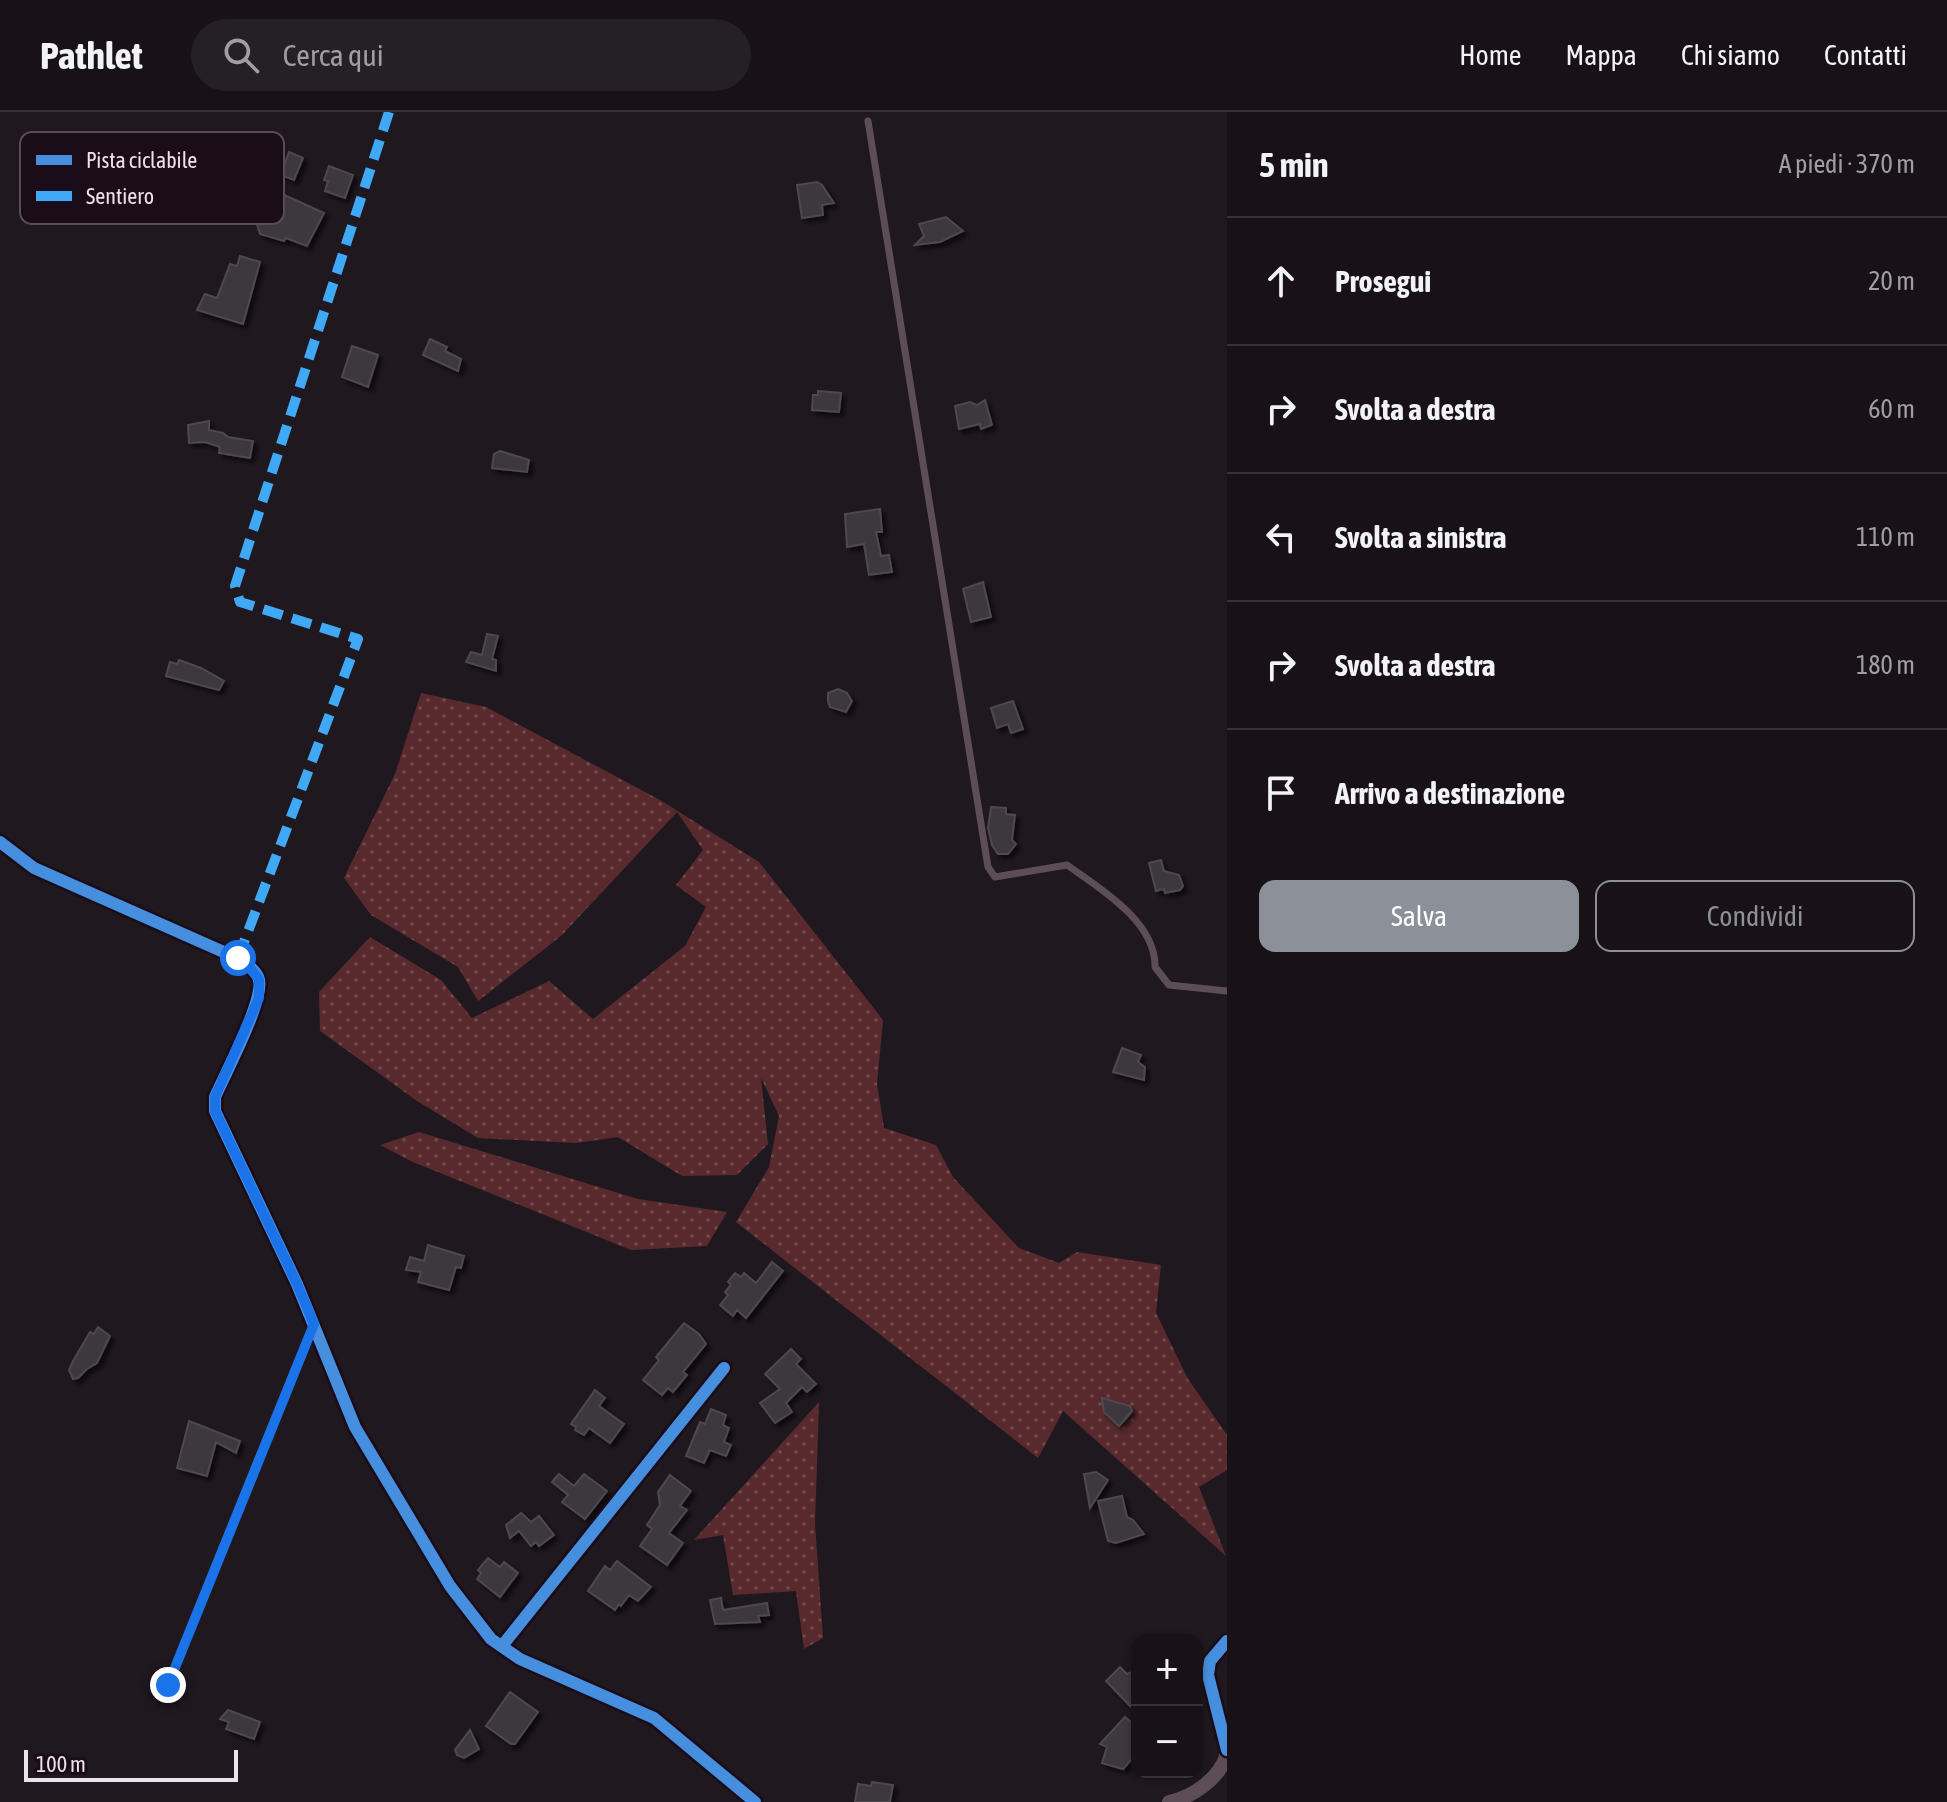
<!DOCTYPE html>
<html lang="it">
<meta charset="utf-8">
<style>
:root{--surface:#181217;--page:#252024;--text:#f1f3f6;--muted:#9f9ea1;--line:#363236;--accent:#8c9099}
body{margin:0;font-family:"Asap Condensed",sans-serif;background:var(--page);color:var(--text)}
.controls{position:absolute;right:24px;bottom:24px;display:grid;overflow:hidden;border-radius:16px;box-shadow:0 2px 6px #0004}
.controls button{width:72px;height:72px;display:grid;place-items:center;padding:0;border:0;border-bottom:2px solid var(--line);background:var(--surface);color:var(--text);font:40px sans-serif}
.scale{position:absolute;left:24px;bottom:20px;width:214px;box-sizing:border-box;padding-left:8px;border:4px solid #ede2eb;border-top:0;font-size:22px;line-height:28px;white-space:nowrap;color:#ede2eb;-webkit-text-stroke:6px #1a0c18;paint-order:stroke}
.stop{position:absolute;width:24px;height:24px;margin:-18px;border:6px solid #1a73e8;border-radius:50%;background:#fff}
.stop.end{background:#1a73e8;border-color:#fff;box-shadow:0 2px 8px #0008}
.list{margin:0;padding:0;list-style:none}
h2{display:flex;justify-content:space-between;align-items:center;height:104px;margin:0;padding:0 32px;font-size:34px}
h2 small{font-size:26px;font-weight:400;color:var(--muted)}
.list li{display:grid;grid-template-columns:52px 1fr auto;gap:24px;align-items:center;box-sizing:border-box;height:128px;padding:0 32px;border-top:2px solid var(--line)}
.list b{display:block;font-size:30px;white-space:nowrap}
.list em{font-size:26px;font-style:normal;color:var(--muted)}
.actions{display:flex;gap:16px;padding:24px 32px}
.actions a{flex:1;padding:18px 0;border:2px solid var(--accent);border-radius:16px;text-align:center;font-size:28px;color:var(--accent)}
.actions .main{background:var(--accent);color:#fff}
.icon{flex:none;width:44px;height:44px;fill:none;stroke:currentColor;stroke-width:2;stroke-linecap:round;stroke-linejoin:round}
.map{position:relative;flex:none;width:1227px;height:1690px;overflow:hidden}
header{display:flex;align-items:center;gap:48px;box-sizing:border-box;height:112px;padding:0 40px;background:var(--surface);border-bottom:2px solid var(--line)}
header strong{font-size:38px}
nav{display:flex;gap:44px;margin-inline-start:auto;font-size:28px}
.search{width:560px;height:72px;background:var(--page);display:flex;align-items:center;gap:20px;box-sizing:border-box;padding:0 28px;border-radius:44px;color:var(--muted);font-size:30px}
main{display:flex}
aside{flex:1;background:var(--surface)}
.map>svg:first-child{display:block}
.grass{fill:url(#grass-dots)}
.building{fill:#3e383e;stroke:#4d484f;stroke-width:2;filter:url(#shadow)}
.lines{fill:none;stroke-linecap:round;stroke-linejoin:round}
.lane{stroke:#5c4e54;stroke-width:7}
.street{stroke:#5c4e54;stroke-width:14}
.quiet{stroke:#3fa9f5;stroke-width:10;stroke-dasharray:20 10;stroke-linecap:butt}
.cycleway-casing{stroke:#1a0c18;stroke-width:17}
.cycleway{stroke:#468fdf;stroke-width:12}
.route{stroke:#1a73e8;stroke-width:10}
.key{fill:#1a0c18;stroke:#594c57;stroke-width:2}
.key-label{font-size:22px;fill:#ede2eb}
</style>
<header>
<strong>Pathlet</strong>
<div class="search"><svg class="icon" aria-label="search" viewBox="0 0 24 24"><circle cx="10" cy="10" r="6"/><path d="M15 15l6 6"/></svg>Cerca qui</div>
<nav><a>Home</a><a>Mappa</a><a>Chi siamo</a><a>Contatti</a></nav>
</header>
<main>
<div class="map">
<svg width="1227" height="1690" viewBox="0 0 1227 1690">
<defs>
<pattern id="grass-dots" width="8" height="8" patternUnits="userSpaceOnUse" patternTransform="scale(2)"><rect width="8" height="8" fill="#592a2d"/><path d="M2 2h.1M6 6h.1" fill="none" stroke="#71494c" stroke-width="1.8" stroke-linecap="round"/></pattern>
<filter id="shadow"><feDropShadow dx="4" dy="4" stdDeviation="2" flood-color="#0009"/></filter>
</defs>
<rect width="100%" height="100%" fill="#20181f"/>
<!-- grass -->
<path class="grass" d="M421,581L486,595L660,688L759,750L883,908L877,972L884,1016L936,1033L953,1065L1019,1136L1059,1151L1077,1140L1161,1153L1156,1201L1188,1267L1227,1323V1358L1199,1375L1226,1444L1063,1299L1038,1346L736,1110L769,1055L779,1004L761,966L768,1032L737,1063L682,1064L618,1025L576,1031L478,1026L417,989L320,919L319,880L370,825L441,868L472,906L549,869L593,907L685,834L706,795L676,773L703,738L677,700L561,824L478,889L458,855L371,803L344,766L395,662Z
M419,1020L638,1087L727,1100L707,1134L631,1138L413,1050L380,1033Z
M819,1290L815,1412L823,1526L804,1537L796,1479L733,1483L723,1423L694,1428Z"/>
<!-- building -->
<path class="building" d="M289,40L303,46L294,68L281,63Z
M329,54L353,63L345,86L325,79L328,69L324,68Z
M817,70L822,73L834,91L822,93L823,103L802,106L797,73Z
M258,71L324,101L307,134L286,126L284,129L260,122L254,103L260,94L251,90Z
M946,105L963,119L940,130L915,133L924,124L919,112Z
M240,144L260,150L243,212L197,198L205,182L217,186L230,152L237,154Z
M430,227L447,235L445,239L461,247L458,259L423,243Z
M352,234L378,243L368,275L342,265Z
M818,279L841,281L839,300L812,298L813,283H818Z
M985,288L992,313L981,317L980,312L959,317L955,294L970,290L977,293Z
M209,309V318L223,321L228,325L253,329L250,346L219,341L220,335L205,330L189,331L188,313Z
M500,339L529,348L527,360L492,356L494,342Z
M880,397L882,420H876L881,444L889,443L892,460L869,463L864,432L847,435L845,402Z
M983,470L991,505L971,510L963,477Z
M487,522L498,524L492,547L496,548V559L466,550L471,540L482,543Z
M179,548L201,556L224,569L219,578L166,564L170,550L177,552Z
M838,577L847,581L852,589L846,600L830,595L828,590V581Z
M1013,589L1023,617L1011,621L1008,612L997,616L991,596Z
M991,695L1006,696V702L1015,703L1012,728L1016,732L1008,742H998L992,733L988,716Z
M1161,748L1164,759L1179,763L1183,774L1180,778L1165,781L1164,777L1156,779L1149,751Z
M1122,936L1141,943L1138,950L1145,955L1144,968L1113,960Z
M428,1133L464,1144L461,1156L456,1155L449,1178L418,1170L421,1160L406,1158L410,1145L424,1149Z
M772,1150L783,1159L746,1206L737,1198L733,1204L720,1193L728,1183L725,1180L731,1173L728,1170L735,1161L741,1165L744,1161L756,1171Z
M684,1211L699,1222L706,1232L683,1260L687,1263L673,1280L668,1276L662,1283L643,1268L659,1248L656,1245Z
M98,1215L110,1224L97,1251L87,1257L78,1266L73,1267L69,1258L73,1249L90,1220L94,1222Z
M791,1237L801,1247L796,1252L816,1272L807,1280L802,1275L786,1291L792,1300L775,1311L760,1291L780,1277L765,1262Z
M595,1278L605,1286L599,1294L624,1312L610,1331L589,1316L584,1323L575,1318L576,1315L571,1312Z
M1102,1286L1130,1294L1132,1299L1119,1314L1104,1300Z
M711,1297L726,1303L723,1313L729,1316L724,1330L731,1333L726,1344L710,1338L704,1351L686,1344L700,1310L705,1312Z
M189,1309L240,1329L236,1341L216,1330L207,1364L177,1356Z
M1096,1360L1108,1368L1090,1396L1084,1362Z
M559,1362L574,1374L584,1362L607,1379L585,1407L562,1390L568,1383L552,1370Z
M670,1363L691,1379L680,1394L687,1398L669,1421L683,1431L667,1453L640,1434L652,1417L647,1413L660,1393L658,1380Z
M1122,1384L1127,1405L1133,1408L1144,1422L1116,1431L1108,1429L1098,1389Z
M521,1401L531,1410L539,1404L554,1423L539,1434L536,1430L531,1434L519,1419L510,1426L506,1413Z
M488,1446L500,1455L504,1450L518,1461L500,1485L477,1467L481,1461L478,1458Z
M617,1449L651,1475L638,1489L629,1483L621,1494L619,1492L615,1498L588,1479L605,1454L610,1458Z
M721,1486L723,1498L767,1491L769,1503L758,1504L760,1510L715,1512L710,1488Z
M1120,1555L1127,1562L1137,1558V1589L1131,1595L1106,1569Z
M510,1580L538,1600L515,1632H511L486,1614Z
M228,1598L260,1610L254,1627L226,1617L229,1610L220,1607Z
M1125,1605L1137,1615V1641L1123,1657L1102,1651L1107,1635L1100,1632Z
M470,1618L479,1637L464,1646L457,1643L455,1638Z
M872,1670L893,1673L890,1690H855L858,1672L871,1674Z"/>
<g class="lines">
<!-- lane -->
<path class="lane" d="M868,9L988,755L995,765L1067,753C1101,777 1156,810 1155,855L1169,873L1227,879
M168,1573L313,1214"/>
<!-- street -->
<path class="street" d="M0,730L34,756L244,849C249,854 258,861 259,868C264,889 225,962 215,985V999L297,1172L355,1315L450,1474L491,1527L520,1547L654,1606L755,1690
M1227,1529L1210,1549L1208,1563L1227,1638
M502,1534L724,1256
M1169,1690C1193,1685 1221,1666 1227,1641"/>
<!-- quiet -->
<path class="quiet" d="M238,846L358,527L240,490L235,474L389,0"/>
<!-- cycleway casing -->
<g class="cycleway-casing">
<path id="cycleway" d="M0,730L34,756L244,849C249,854 258,861 259,868C264,889 225,962 215,985V999L297,1172L355,1315L450,1474L491,1527L520,1547L654,1606L755,1690
M1227,1529L1210,1549L1208,1563L1227,1638
M502,1534L724,1256"/>
</g>
<!-- cycleway -->
<use href="#cycleway" class="cycleway"/>
</g>
<g class="lines">
<!-- route -->
<path class="route" d="M168,1573L314,1212L297,1172L215,999V985L259,886V867L244,849L238,846"/>
</g>
<!-- legend -->
<rect x="20" y="20" width="264" height="92" rx="12" class="key"/>
<rect x="36" y="43" width="36" height="10" fill="#468fdf"/>
<rect x="36" y="79" width="36" height="10" fill="#3fa9f5"/>
<g class="key-label">
<text x="86" y="56">Pista ciclabile</text>
<text x="86" y="92">Sentiero</text>
</g>
</svg>
<div class="controls">
<button>+</button>
<button>−</button>
</div>
<div class="scale">100 m</div>
<div class="stop" style="left:238px;top:846px"></div>
<div class="stop end" style="left:168px;top:1573px"></div>
</div>
<aside>
<h2>5 min<small>A piedi · 370 m</small></h2>
<ul class="list">
<li><svg class="icon" aria-label="ahead" viewBox="0 0 24 24"><path d="M12 20V5M6 11l6-6 6 6"/></svg><div><b>Prosegui</b></div><em>20 m</em></li>
<li><svg class="icon" aria-label="right" viewBox="0 0 24 24"><path d="M7 20v-9h11M14 6l5 5-5 5"/></svg><div><b>Svolta a destra</b></div><em>60 m</em></li>
<li><svg class="icon" aria-label="left" viewBox="0 0 24 24"><path d="M17 20v-9H6M10 6l-5 5 5 5"/></svg><div><b>Svolta a sinistra</b></div><em>110 m</em></li>
<li><svg class="icon" aria-label="right" viewBox="0 0 24 24"><path d="M7 20v-9h11M14 6l5 5-5 5"/></svg><div><b>Svolta a destra</b></div><em>180 m</em></li>
<li><svg class="icon" aria-label="arrive" viewBox="0 0 24 24"><path d="M6 21V4h12l-3 4 3 4H6"/></svg><div><b>Arrivo a destinazione</b></div></li>
</ul>
<div class="actions"><a class="main">Salva</a><a>Condividi</a></div>
</aside>
</main>
